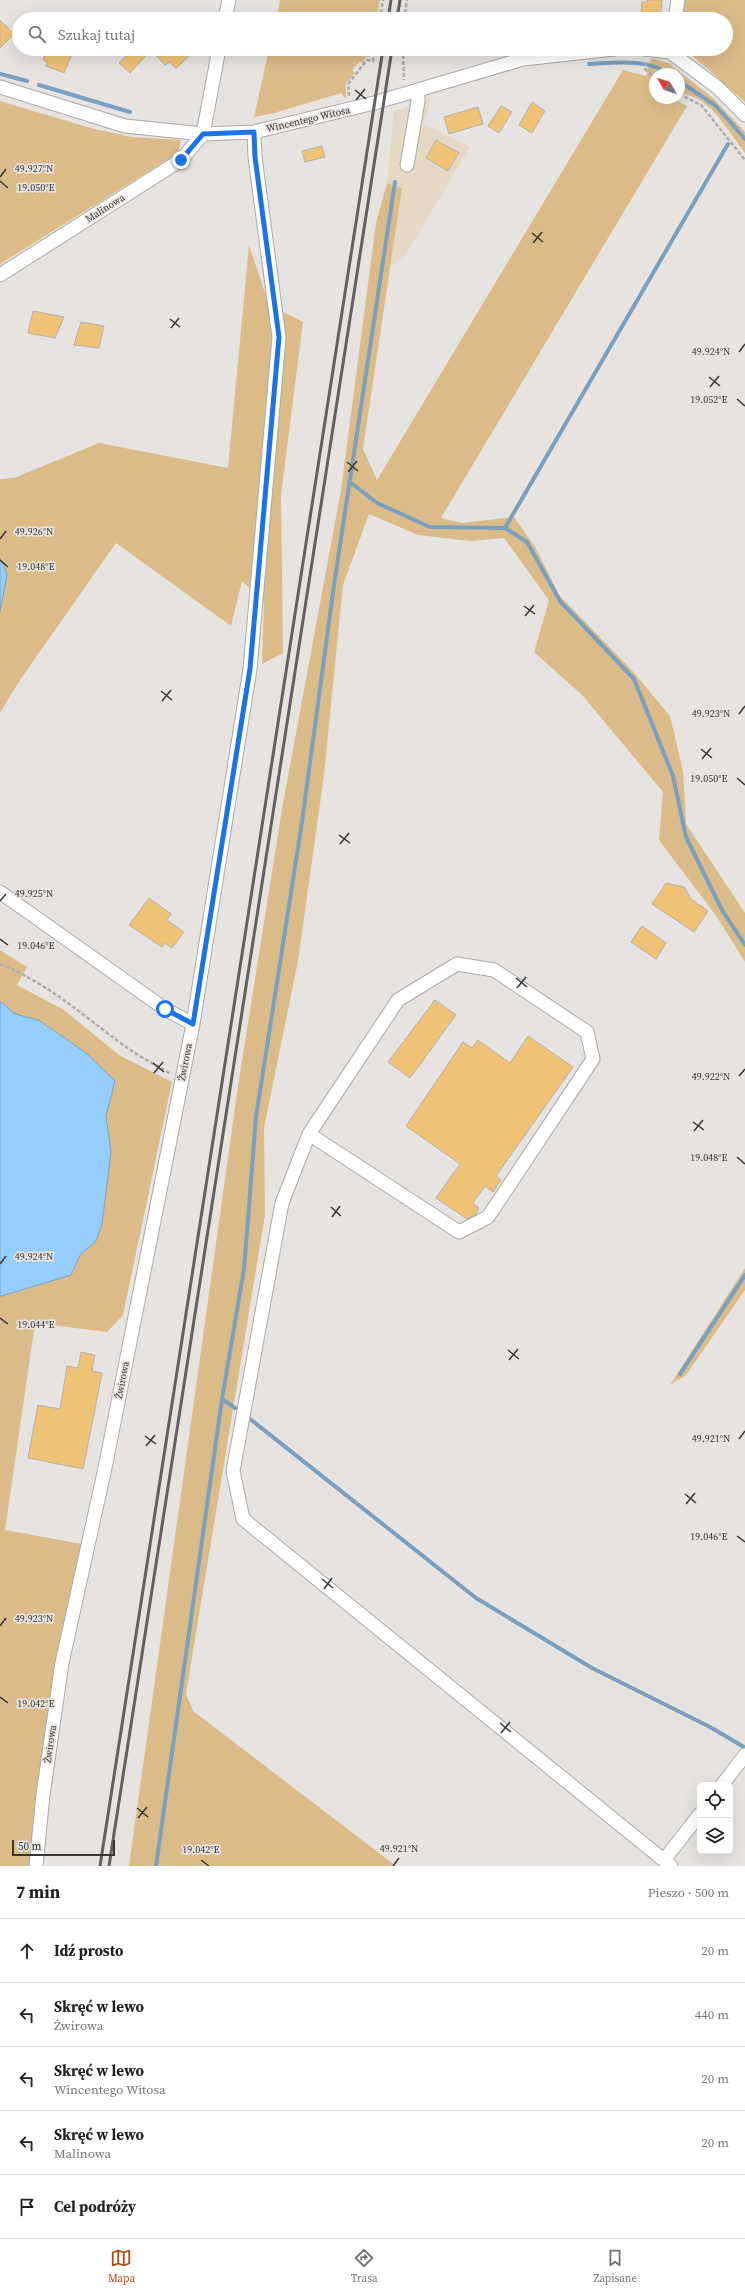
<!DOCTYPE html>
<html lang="pl">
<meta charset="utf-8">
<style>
:root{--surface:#fff;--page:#f6f6f6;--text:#202124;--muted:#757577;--line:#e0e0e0;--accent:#b14d17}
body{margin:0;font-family:"Source Serif 4",serif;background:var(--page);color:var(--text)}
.controls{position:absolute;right:12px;bottom:12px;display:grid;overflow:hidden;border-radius:6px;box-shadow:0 4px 16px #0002}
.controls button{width:36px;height:36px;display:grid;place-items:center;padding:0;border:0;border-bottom:1px solid var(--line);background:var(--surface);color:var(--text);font:20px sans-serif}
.compass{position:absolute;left:649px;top:68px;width:36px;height:36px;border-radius:50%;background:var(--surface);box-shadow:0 4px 16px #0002;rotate:309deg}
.scale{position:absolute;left:12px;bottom:10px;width:103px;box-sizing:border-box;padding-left:4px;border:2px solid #373635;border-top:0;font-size:11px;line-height:14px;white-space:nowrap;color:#373635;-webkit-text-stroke:3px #e6e3e0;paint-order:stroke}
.stop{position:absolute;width:12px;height:12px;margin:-9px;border:3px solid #1a73e8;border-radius:50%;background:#fff}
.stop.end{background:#1a73e8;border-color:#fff;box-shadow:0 1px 4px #0008}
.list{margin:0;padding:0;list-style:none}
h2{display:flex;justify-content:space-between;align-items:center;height:52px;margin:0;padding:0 16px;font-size:17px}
h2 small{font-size:13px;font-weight:400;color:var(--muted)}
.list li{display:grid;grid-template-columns:26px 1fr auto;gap:12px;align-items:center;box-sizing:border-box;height:64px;padding:0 16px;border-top:1px solid var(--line)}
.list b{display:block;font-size:15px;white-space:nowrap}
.list p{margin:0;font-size:13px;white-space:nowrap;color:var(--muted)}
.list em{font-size:13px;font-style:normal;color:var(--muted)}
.icon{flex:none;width:22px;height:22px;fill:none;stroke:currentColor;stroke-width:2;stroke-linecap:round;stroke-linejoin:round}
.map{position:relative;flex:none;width:745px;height:1866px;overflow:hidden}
.search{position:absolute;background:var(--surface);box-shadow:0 4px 16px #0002;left:12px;right:12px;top:12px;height:44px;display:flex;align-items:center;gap:10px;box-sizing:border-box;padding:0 14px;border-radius:22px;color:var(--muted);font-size:15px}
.sheet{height:372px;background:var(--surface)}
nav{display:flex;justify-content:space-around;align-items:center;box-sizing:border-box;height:56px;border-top:1px solid var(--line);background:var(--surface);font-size:11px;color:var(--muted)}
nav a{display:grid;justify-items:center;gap:2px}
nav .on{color:var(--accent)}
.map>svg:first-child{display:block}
.commercial{fill:#e5d8c4}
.green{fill:#dbbc89}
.water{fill:#95cefb;stroke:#79a0c0}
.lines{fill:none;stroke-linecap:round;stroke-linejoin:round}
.stream{stroke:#79a0c0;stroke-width:4}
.building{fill:#f0c275;stroke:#b3b1ad}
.minor-casing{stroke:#aba9a5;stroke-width:15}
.path{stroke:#afadaa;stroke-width:2.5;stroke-dasharray:4 2;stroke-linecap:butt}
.minor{stroke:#fff;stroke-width:13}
.rail{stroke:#636160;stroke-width:3}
.route{stroke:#1a73e8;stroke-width:5}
.ticks{fill:none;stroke:#373635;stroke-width:1.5}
.labels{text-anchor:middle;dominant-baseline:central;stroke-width:3.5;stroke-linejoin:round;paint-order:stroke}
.street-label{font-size:10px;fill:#373635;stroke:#e6e3e0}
.ticks-label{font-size:10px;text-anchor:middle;fill:#373635;stroke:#e6e3e0;stroke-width:3.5;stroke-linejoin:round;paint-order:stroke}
</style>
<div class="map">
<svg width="745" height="1866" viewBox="0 0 745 1866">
<rect width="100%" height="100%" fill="#e6e3e0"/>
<!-- commercial -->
<path class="commercial" d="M430,99L423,124L470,147L406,254L390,267L402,188L387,183L394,111Z"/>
<!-- green -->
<path class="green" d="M280,0H380L376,19H276Z
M685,0H745V102L685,49H726V19H683Z
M269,49H371L370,57L366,56L363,64L360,61L352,70L355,73L346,83V99L341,93L274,113L254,117Z
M651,58L668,63L713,98L745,132V153C729,133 709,93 679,94V74H655V98H673L687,106L441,518L462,523L514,517L536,548L559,595L630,668L670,716L683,771L686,824L745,913V962L717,917L659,840L663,792L582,695L534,652L549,600L504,538L470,541L418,535L369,514L343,585L324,775L298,961L264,1128L265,1215L186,1694L193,1711L396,1866H129L238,1086L282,809L341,490L376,223L387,183L402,188L363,449L377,480L623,70L646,76Z
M0,101L94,129L132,137L181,140L178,153L0,264Z
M249,245L269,305L303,322L281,495L283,653L262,664L264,602L242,581L231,626L116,543L20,680L0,713V612L7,575L0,558V479L14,478L99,443L228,468Z
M0,950L27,967L17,985L64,1010L119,1055L172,1082L123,1315L107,1332L35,1323L5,1530L82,1544L57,1658L36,1794L30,1866H0V1296L71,1275L80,1255L96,1241L102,1224L111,1152L106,1116L115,1081L86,1053L62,1036L38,1020L15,1014L0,1001Z
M745,1268V1290L686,1375L670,1385Z"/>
<!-- water -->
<path class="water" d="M0,558L7,574L0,612Z
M0,1001L15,1014L38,1020L62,1036L86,1053L115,1081L106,1116L111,1152L102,1224L96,1241L80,1255L71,1275L2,1296H0Z"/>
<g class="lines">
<!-- stream -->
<path class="stream" d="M589,64C615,63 646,58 669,74
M0,74L27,81
M679,81L716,106L745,139
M39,85L130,112
M350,482L377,503L430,527L505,528L527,542L560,601L634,679L673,776L686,837L722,910L745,945
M505,528L728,144
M680,1374L745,1275
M222,1399L235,1408
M250,1419L476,1598L592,1668L710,1727L744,1747
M156,1866L222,1399L244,1269L256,1117L302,822L334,585L395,182"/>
</g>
<!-- building -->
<path class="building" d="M647,0H662L660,19H644V14L641,13L642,2H647Z
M0,20L14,34L0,48Z
M48,49H69L67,54L71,56L64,73L46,66L47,62L43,60Z
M132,49H184L190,55L176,69L169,62L165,65L151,50L130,73L119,63Z
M532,102L545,111L532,133L519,125Z
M501,106L512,112L499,133L488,126Z
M478,107L483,124L449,134L444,117Z
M436,140L459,153L448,171L426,158Z
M322,146L325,157L305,162L302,151Z
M33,311L64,317L55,338L28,333Z
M81,322L104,326L99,348L74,345Z
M666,883L684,887L691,899L708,911L694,932L652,904Z
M149,898L171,914L167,920L184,932L172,948L165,943L162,947L129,925Z
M642,926L666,943L656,959L631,942Z
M435,1000L456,1015L410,1078L388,1062Z
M528,1036L573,1067L496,1176L501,1180L493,1192L485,1186L473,1203L479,1208L475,1215L467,1219L436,1198L460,1164L406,1126L463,1042L472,1048L478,1040L510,1063Z
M81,1352L95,1355L92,1371L102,1373L83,1469L28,1458L38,1405L60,1409L67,1366L78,1368Z"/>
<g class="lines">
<!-- minor casing -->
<g class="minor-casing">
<path id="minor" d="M225,19L229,0
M675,19L678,0
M644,49L670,52L717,87L745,115
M0,87L125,126L203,134L254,132L374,103L523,59L614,49
M407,165L418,101V91
M0,275L181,160L203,134L219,49
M0,892L165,1009L193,1024
M309,1134L459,1232L488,1217L593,1059L587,1032L494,970L457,964L398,1000L309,1134L282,1203L233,1471L243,1519L671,1866
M722,1785L745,1755
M664,1860L700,1814
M36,1866L43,1795L62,1663L105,1468L193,1024L250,669L279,337L255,157L254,132"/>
</g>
<!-- path -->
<path class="path" d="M380,19L383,0
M404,19L407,0
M403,49L404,80
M645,62V69L655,78
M679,94L701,105L745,160
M349,96L348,84L367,60L373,61L375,49
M0,964C51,985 82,1015 126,1047C140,1057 156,1065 171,1074"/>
<!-- minor -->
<use href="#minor" class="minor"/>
<!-- rail -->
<path class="rail" d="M388,19L391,0
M397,19L400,0
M100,1866L383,49
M109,1866L392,49"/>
</g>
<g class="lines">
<!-- route -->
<path class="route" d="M165,1009L193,1024L250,669L279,337L255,157L254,132L203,134L181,160"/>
</g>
<!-- ticks -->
<path class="ticks" d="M355,90L366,99M356,100L365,89M0,177L6,169M0,181L8,188M532,233L543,242M533,243L542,232M170,319L180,327M171,328L179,318M739,352L745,344M709,377L720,386M710,387L719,376M737,399L745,406M347,462L358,471M348,472L357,461M0,539L6,531M0,560L8,567M524,606L535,614M525,616L534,605M161,691L172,700M162,701L171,690M739,714L745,706M701,749L712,758M702,759L711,748M737,778L745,785M339,835L350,843M340,844L349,833M0,901L6,894M0,939L8,945M516,978L527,987M517,988L526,977M153,1063L164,1072M154,1073L163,1062M739,1076L745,1069M693,1122L704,1130M694,1131L703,1120M737,1157L745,1164M331,1207L341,1216M332,1217L340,1206M0,1264L6,1256M0,1318L8,1324M508,1350L519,1359M509,1360L518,1349M145,1436L156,1444M739,1439L745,1431M146,1446L155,1435M685,1494L696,1503M686,1504L695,1493M737,1536L745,1542M322,1579L333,1588M324,1589L332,1578M0,1626L6,1618M0,1697L8,1703M500,1723L511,1732M501,1733L510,1722M137,1808L148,1817M138,1818L147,1807M201,1860L209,1866M393,1866L399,1858"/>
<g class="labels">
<!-- street labels -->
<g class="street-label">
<text transform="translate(308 119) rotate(-13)">Wincentego Witosa</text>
<text transform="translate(105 208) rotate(-32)">Malinowa</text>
<text transform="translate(185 1062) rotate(-79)">Żwirowa</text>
<text transform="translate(122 1380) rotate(-79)">Żwirowa</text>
<text transform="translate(50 1744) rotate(-82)">Żwirowa</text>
</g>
</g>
<g class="ticks-label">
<text x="34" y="172">49.927°N</text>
<text x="36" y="191">19.050°E</text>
<text x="711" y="355">49.924°N</text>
<text x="709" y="403">19.052°E</text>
<text x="34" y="535">49.926°N</text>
<text x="36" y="570">19.048°E</text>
<text x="711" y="717">49.923°N</text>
<text x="709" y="782">19.050°E</text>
<text x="34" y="897">49.925°N</text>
<text x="36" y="949">19.046°E</text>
<text x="711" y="1080">49.922°N</text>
<text x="709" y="1161">19.048°E</text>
<text x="34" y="1260">49.924°N</text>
<text x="36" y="1328">19.044°E</text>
<text x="711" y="1442">49.921°N</text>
<text x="709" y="1540">19.046°E</text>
<text x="34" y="1622">49.923°N</text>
<text x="36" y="1707">19.042°E</text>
<text x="399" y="1852">49.921°N</text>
<text x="201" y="1853">19.042°E</text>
</g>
</svg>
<div class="controls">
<button><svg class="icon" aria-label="locate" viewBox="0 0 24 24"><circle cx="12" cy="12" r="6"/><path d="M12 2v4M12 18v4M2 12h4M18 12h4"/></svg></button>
<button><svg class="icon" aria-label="layers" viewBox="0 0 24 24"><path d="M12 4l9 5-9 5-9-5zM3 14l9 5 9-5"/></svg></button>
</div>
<svg class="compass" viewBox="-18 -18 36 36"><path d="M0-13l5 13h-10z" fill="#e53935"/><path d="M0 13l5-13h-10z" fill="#757577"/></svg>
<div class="scale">50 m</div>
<div class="stop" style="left:165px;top:1009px"></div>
<div class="stop end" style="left:181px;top:160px"></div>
<div class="search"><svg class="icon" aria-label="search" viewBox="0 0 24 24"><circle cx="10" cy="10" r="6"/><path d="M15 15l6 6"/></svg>Szukaj tutaj</div>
</div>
<section class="sheet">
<h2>7 min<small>Pieszo · 500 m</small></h2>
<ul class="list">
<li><svg class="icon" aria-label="ahead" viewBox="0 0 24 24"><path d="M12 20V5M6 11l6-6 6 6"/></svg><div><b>Idź prosto</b></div><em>20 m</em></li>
<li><svg class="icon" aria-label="left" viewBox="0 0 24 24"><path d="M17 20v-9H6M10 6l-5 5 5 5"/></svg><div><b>Skręć w lewo</b><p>Żwirowa</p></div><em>440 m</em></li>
<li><svg class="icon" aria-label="left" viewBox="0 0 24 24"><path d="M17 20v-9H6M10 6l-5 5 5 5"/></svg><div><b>Skręć w lewo</b><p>Wincentego Witosa</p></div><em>20 m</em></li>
<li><svg class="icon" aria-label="left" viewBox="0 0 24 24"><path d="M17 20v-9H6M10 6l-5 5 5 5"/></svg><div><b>Skręć w lewo</b><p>Malinowa</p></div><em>20 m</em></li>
<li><svg class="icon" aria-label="arrive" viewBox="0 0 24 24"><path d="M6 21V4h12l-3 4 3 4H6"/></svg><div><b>Cel podróży</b></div></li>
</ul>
</section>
<nav>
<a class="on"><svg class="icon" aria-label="map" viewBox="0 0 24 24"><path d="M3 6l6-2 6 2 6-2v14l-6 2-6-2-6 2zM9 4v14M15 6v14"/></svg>Mapa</a>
<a><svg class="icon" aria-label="directions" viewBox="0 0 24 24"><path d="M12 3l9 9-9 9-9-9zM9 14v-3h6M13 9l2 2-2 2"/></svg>Trasa</a>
<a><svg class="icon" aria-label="saved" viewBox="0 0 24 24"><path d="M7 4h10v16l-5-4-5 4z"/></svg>Zapisane</a>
</nav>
